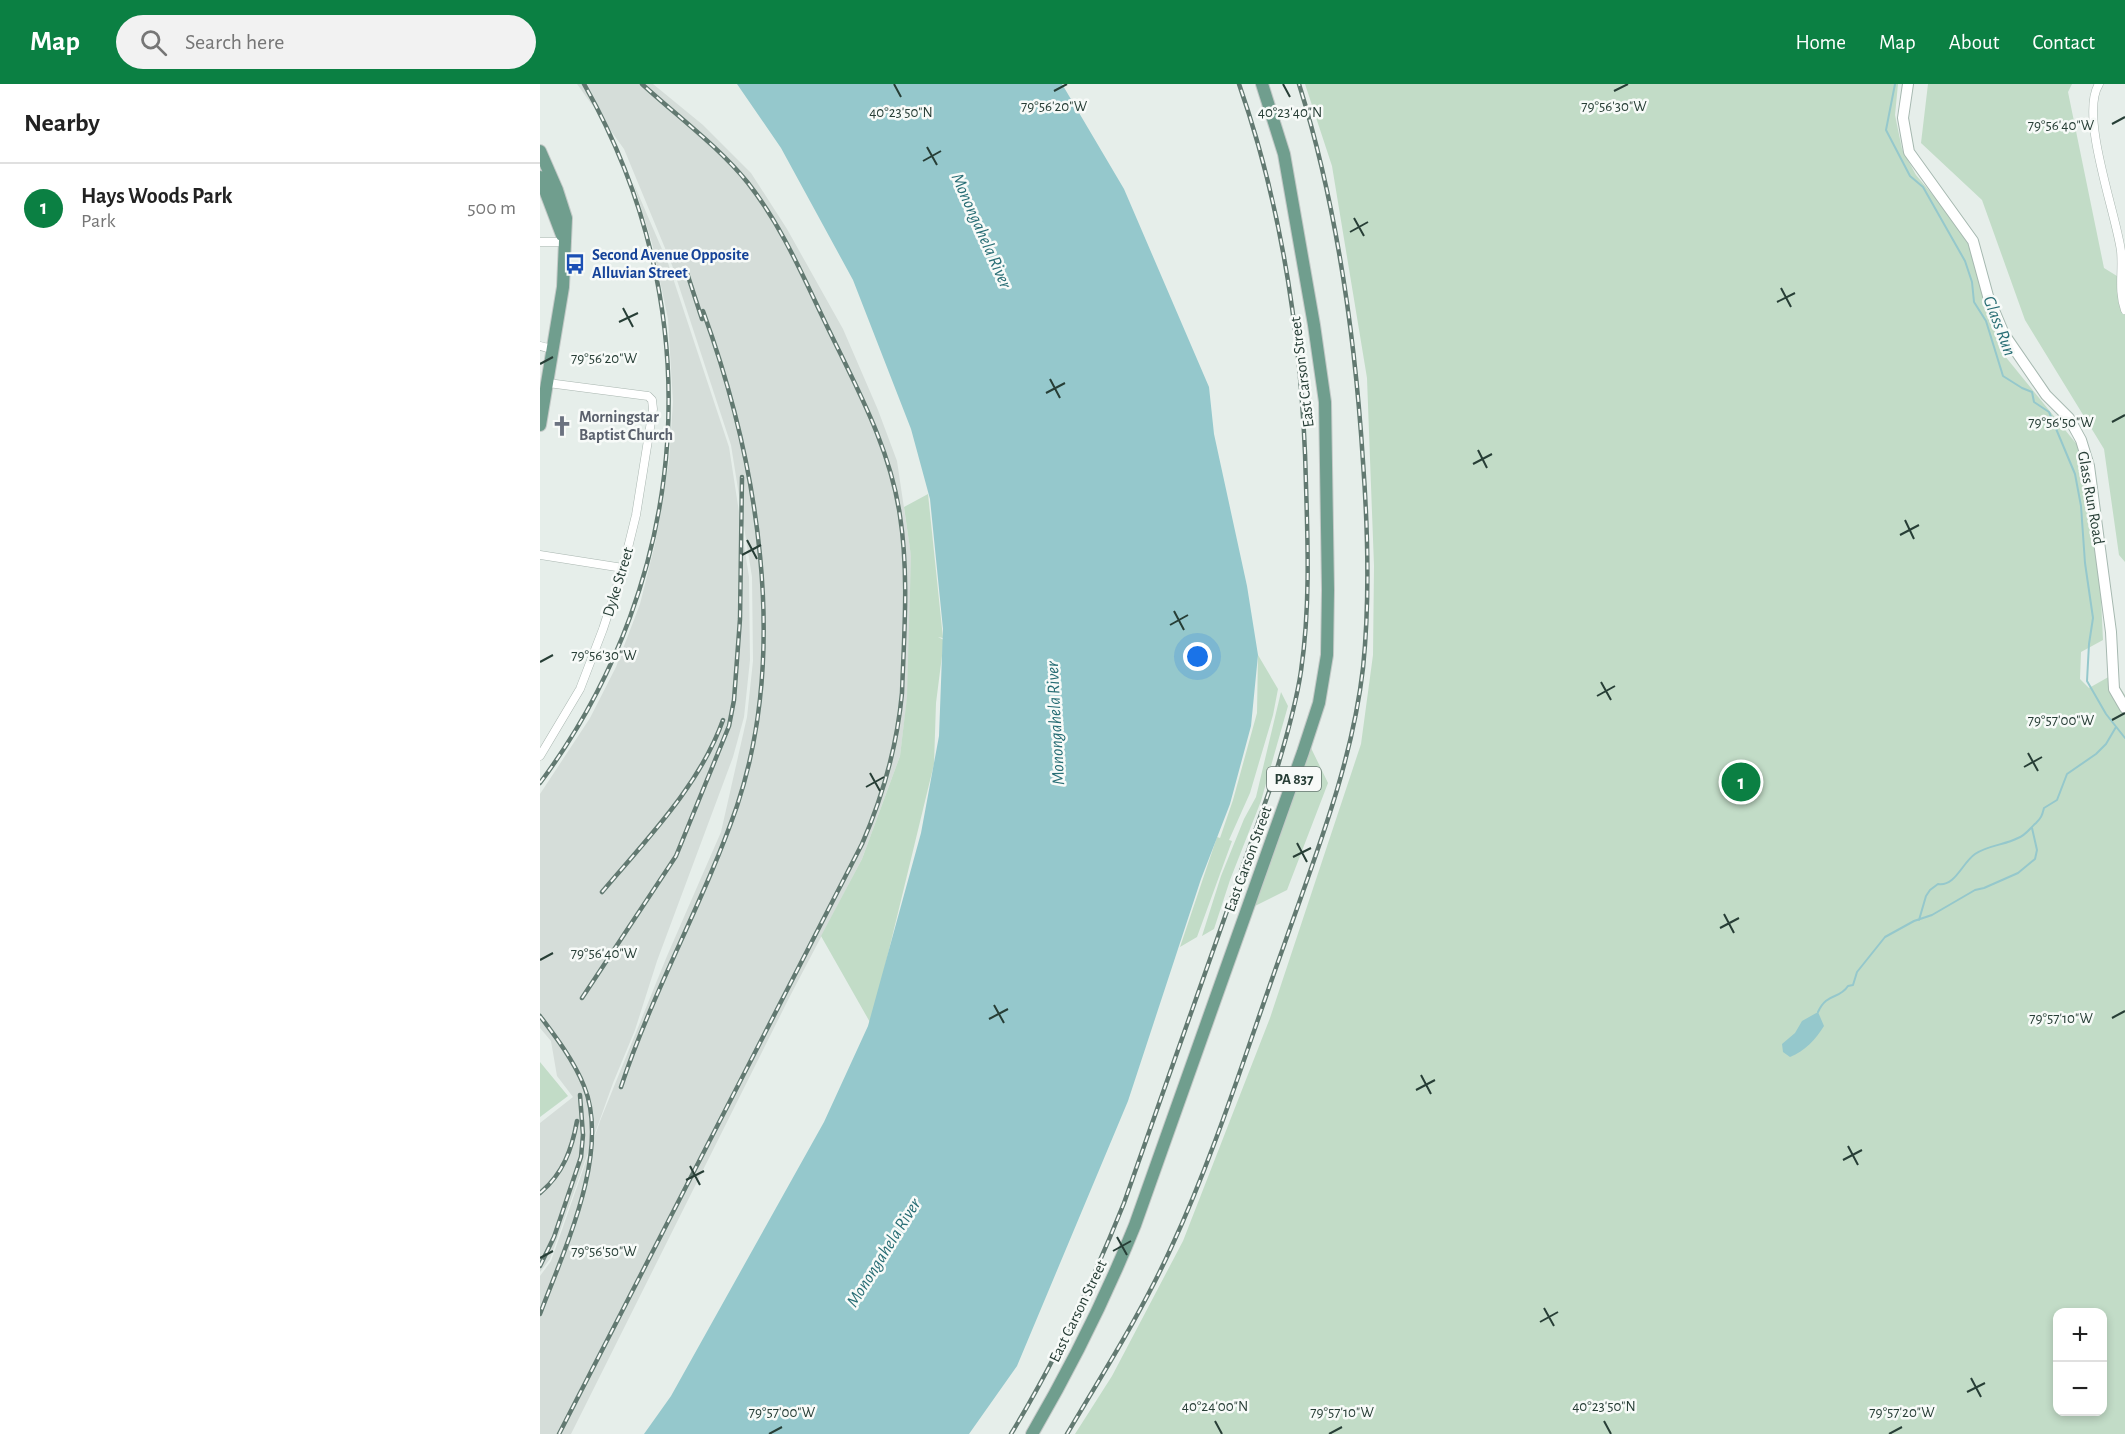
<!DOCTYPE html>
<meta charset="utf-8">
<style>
:root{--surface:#fff;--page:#f2f2f2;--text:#222;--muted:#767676;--line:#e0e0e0;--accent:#0b8043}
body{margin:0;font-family:"Alegreya Sans",sans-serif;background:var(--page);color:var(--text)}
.controls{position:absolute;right:18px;bottom:18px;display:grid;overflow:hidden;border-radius:12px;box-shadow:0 3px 9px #0003}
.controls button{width:54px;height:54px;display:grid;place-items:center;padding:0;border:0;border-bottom:2px solid var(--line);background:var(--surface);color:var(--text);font:30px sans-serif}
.you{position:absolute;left:658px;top:573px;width:21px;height:21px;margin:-15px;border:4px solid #fff;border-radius:50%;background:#1a73e8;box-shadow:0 0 0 9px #1a73e833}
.badge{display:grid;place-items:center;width:39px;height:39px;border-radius:50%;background:var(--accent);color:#fff;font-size:20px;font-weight:700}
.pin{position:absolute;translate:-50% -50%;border:3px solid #fff;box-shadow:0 2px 6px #0006}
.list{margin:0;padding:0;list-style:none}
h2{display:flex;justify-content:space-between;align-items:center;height:78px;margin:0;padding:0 24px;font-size:26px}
h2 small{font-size:20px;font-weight:400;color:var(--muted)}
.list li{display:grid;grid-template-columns:39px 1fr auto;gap:18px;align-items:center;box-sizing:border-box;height:90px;padding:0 24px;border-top:2px solid var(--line)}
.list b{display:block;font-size:22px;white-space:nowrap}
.list p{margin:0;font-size:20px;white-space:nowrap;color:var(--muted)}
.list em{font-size:20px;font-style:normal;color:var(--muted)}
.icon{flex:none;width:33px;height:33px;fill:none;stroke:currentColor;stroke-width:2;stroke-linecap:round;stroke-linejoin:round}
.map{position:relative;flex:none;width:1585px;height:1350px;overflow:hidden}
header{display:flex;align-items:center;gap:36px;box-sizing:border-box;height:84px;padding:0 30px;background:var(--accent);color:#fff}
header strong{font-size:28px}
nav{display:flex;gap:33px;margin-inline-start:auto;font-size:21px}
.search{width:420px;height:54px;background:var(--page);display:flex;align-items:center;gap:15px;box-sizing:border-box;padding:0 21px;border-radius:33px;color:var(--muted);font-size:22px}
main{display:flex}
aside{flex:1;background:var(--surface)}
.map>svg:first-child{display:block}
.built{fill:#d5ddd9}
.green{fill:#c2dcc7;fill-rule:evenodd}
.water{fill:#95c8cc}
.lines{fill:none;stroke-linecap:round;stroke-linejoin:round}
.stream{stroke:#95c8cc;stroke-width:2}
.street-casing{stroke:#a9b6b0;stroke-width:9}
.secondary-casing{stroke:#a6b8b0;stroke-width:12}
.primary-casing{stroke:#c3c9c7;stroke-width:14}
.street{stroke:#fff;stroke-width:8}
.secondary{stroke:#fff;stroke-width:10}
.primary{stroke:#709e8e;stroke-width:12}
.rail-casing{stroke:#627971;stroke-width:4.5}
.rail{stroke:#f7faf8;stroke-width:2;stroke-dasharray:7;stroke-linecap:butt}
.ticks{fill:none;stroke:#273e36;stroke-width:2}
.labels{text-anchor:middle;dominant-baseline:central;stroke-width:5;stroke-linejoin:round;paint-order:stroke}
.shield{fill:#f7faf8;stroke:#657670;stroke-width:1.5}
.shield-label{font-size:15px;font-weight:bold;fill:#273e36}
.transit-label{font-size:16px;font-weight:bold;fill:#164399;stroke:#f7faf8;text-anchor:start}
.street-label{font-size:16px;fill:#273e36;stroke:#f7faf8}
.worship-label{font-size:16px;font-weight:bold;fill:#5b616d;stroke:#f7faf8;text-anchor:start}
.water-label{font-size:18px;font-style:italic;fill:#276d74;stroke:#f7faf8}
.ticks-label{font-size:15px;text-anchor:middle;fill:#273e36;stroke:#f7faf8;stroke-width:5;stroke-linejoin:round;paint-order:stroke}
</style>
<header>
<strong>Map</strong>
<div class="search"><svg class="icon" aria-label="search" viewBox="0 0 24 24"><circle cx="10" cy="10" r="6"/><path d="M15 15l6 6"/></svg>Search here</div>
<nav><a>Home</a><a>Map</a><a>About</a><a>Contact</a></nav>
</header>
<main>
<aside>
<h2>Nearby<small></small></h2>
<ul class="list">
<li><span class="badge">1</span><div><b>Hays Woods Park</b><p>Park</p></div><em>500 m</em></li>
</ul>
</aside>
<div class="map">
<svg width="1585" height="1350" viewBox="0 0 1585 1350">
<rect width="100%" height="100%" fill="#e6eeea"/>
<!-- built -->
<path class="built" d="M37,0H113L163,41L211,89L247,145L303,245L338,326L357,377L371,471L370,592L360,672L322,775L249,914L31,1350H0V1192L11,1177L60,1037L127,872L181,748L207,633L213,577L212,493L191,361L132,181L84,65Z
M93,98L128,179L189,363L209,493L210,576L204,633L193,673L117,877L95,946L73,999L10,1175L0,1188V1039L33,1013L17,992L11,957L0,944V710L50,634L76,583L100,520L115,460L129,377L133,318L128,235L112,159Z"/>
<!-- green -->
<path class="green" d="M765,0H1358L1355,31L1362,65L1376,91L1428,153L1460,266L1543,368L1560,494L1563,556L1541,568L1540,595L1549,604L1572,591L1585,611V1350H535L572,1292L643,1157L730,934L821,660L833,571L834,482L827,294L792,82ZM1518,1228H1562V1328H1518Z
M1388,0H1532L1528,8L1564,184L1585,197V478L1579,471L1564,365L1485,236L1442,116L1381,59Z
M388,410L403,554L398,553L404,556L396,619L394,680L331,940L281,852L322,775L360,672L367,613L371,472L364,423Z
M718,571L738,605L733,631L710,709L689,756L692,757L657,853L640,863L677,753L680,754L693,716L717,629Z
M741,608L748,622L721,717L690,796L674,845L662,852L681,792L704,735L716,713Z
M771,664L788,699L747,806L715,822Z
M0,978L28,1012L0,1033Z"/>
<!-- water -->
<path class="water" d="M197,0H522L584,105L669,303L674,350L707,502L718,571L711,642L690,720L661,795L588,1017L477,1282L429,1350H104L131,1312L284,1038L328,942L381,749L399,652L403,545L390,415L371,345L313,196L241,64Z
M1278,928L1284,942C1276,955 1265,967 1250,973L1243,968L1242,960L1255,949L1262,937Z"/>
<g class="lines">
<!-- stream -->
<path class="stream" d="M1355,0L1346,46L1370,92L1383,103L1425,177L1432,198L1434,218L1446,237L1463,292L1482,304L1492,308L1494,318L1509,328L1535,390L1541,422L1545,479L1553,534L1549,560L1547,597L1566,630L1585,654
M1379,836L1386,812L1390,806L1398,800C1415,803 1422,779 1435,770C1448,761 1465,761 1478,754C1486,751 1490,744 1496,739C1501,734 1502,732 1504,724L1517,716L1527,690L1556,670L1566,660L1576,643
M1278,928C1287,908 1299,916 1308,902L1313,901L1317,888L1345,853L1374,837L1392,831L1435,806L1444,804L1478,789L1495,775L1497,766L1492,744"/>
<!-- street casing -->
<g class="street-casing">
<path id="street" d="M1559,0C1539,31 1576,129 1581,167C1583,187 1578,207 1585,226
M0,158H25
M0,262L12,265
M0,471L83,484
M0,672L40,605L63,545L83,484L96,431L113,325L112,316L108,312L8,299"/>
</g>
<!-- secondary casing -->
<g class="secondary-casing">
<path id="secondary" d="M1368,0L1363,34L1369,68L1433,157L1448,212L1464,250L1506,311L1529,334L1541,356L1549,382L1571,548L1574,605L1585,624"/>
</g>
<!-- primary casing -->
<g class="primary-casing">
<path id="primary" d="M0,67L17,106L26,134L23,203L0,341
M0,93L22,151
M492,1350C531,1283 566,1213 595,1141L763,668L779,619L787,571L788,506L785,318L774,241L744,70L722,0"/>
</g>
<!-- street -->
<use href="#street" class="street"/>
<!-- secondary -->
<use href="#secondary" class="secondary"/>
<!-- primary -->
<use href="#primary" class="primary"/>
<!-- rail casing -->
<g class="rail-casing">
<path id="rail" d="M146,186L162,235
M0,699C154,492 171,224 44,0
M62,808C106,756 160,701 183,636
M42,914L136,772L189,642L194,616L200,535L202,393
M0,932C16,953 34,977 44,1002C71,1068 24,1166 0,1230
M81,1003C113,906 164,818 197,722C249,566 218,378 163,227
M0,1109C23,1090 32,1065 37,1037
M0,1182L14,1153L41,1073L43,1051L40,1011
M19,1350L322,760C343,712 357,662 362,609C364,551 369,490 360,432C350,362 315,301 285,238C262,190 241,141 208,99C178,62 137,32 102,0
M471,1350C516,1276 552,1199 584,1119L736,688C746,655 756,621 761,587C770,525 768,463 766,401C763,265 744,129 699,0
M527,1350C563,1289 602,1228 631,1164C676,1067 707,964 743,864C775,772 812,681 823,584C830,516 828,447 823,378C815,251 797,122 759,0"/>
</g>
<!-- rail -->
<use href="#rail" class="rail"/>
</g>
<!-- ticks -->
<path class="ticks" d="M354,0L361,13M743,0L750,13M514,7L527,0M1074,7L1088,0M1572,40L1585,33M387,63L397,81M383,77L401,67M814,134L824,152M810,148L828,138M1241,204L1251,223M1237,218L1255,209M83,224L93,243M79,238L98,229M0,280L13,273M510,295L520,314M506,309L525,299M1572,338L1585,331M938,366L947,384M933,380L952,370M1365,436L1374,455M1360,451L1379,441M207,456L217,475M202,471L221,461M634,527L644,546M630,541L648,531M0,578L13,571M1061,598L1071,616M1057,612L1075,602M1572,636L1585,629M1488,669L1498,687M1484,683L1502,673M330,689L340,707M326,703L344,693M757,759L767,778M753,773L771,764M1184,830L1194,849M1180,844L1199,834M0,876L13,869M454,921L464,939M1572,934L1585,927M449,935L468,925M881,991L891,1010M876,1006L895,996M1308,1062L1318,1081M1303,1076L1322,1066M150,1082L160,1101M146,1096L164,1087M577,1153L587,1171M573,1167L591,1157M0,1174L13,1167M1004,1224L1014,1242M1000,1238L1018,1228M1431,1294L1441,1313M1427,1308L1445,1299M675,1337L682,1350M1064,1337L1071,1350M229,1350L242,1343M789,1350L802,1343M1349,1350L1362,1343"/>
<!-- icons -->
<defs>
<g id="bus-bare" transform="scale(1.62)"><path d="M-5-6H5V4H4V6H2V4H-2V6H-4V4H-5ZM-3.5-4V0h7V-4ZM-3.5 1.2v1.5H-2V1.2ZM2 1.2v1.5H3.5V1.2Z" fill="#1a4fb4" stroke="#f7faf8" stroke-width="2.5" paint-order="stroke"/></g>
<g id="church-bare" transform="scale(1.62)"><path d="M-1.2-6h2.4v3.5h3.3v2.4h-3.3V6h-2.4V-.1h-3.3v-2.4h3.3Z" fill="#6b7280" stroke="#f7faf8" stroke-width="2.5" paint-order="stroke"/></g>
</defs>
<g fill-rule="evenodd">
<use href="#bus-bare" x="35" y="180"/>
<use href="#church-bare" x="22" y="342"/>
</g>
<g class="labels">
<!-- shield labels -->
<rect class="shield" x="727" y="683" width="54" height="24" rx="4.5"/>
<g class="shield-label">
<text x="754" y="695">PA 837</text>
</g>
<!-- transit labels -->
<g class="transit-label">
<text x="52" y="171">Second Avenue Opposite<tspan x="52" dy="18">Alluvian Street</tspan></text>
</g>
<!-- street labels -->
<g class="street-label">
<text transform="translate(762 288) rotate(-97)">East Carson Street</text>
<text transform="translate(1551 414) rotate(80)">Glass Run Road</text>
<text transform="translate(78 498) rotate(-73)">Dyke Street</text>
<text transform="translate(708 775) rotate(-70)">East Carson Street</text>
<text transform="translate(538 1227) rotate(-64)">East Carson Street</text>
</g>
<!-- worship labels -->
<g class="worship-label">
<text x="39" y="333">Morningstar<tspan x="39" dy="18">Baptist Church</tspan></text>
</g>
<!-- water labels -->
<g class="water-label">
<text transform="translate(441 147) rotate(66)">Monongahela River</text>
<text transform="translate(1459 242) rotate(69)">Glass Run</text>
<text transform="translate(516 639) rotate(-93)">Monongahela River</text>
<text transform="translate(344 1169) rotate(-58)">Monongahela River</text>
</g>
</g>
<g class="ticks-label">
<text x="514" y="27">79°56'20"W</text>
<text x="1074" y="27">79°56'30"W</text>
<text x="361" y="33">40°23'50"N</text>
<text x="750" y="33">40°23'40"N</text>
<text x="1521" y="46">79°56'40"W</text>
<text x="64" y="279">79°56'20"W</text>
<text x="1521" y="343">79°56'50"W</text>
<text x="64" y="576">79°56'30"W</text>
<text x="1521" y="641">79°57'00"W</text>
<text x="64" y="874">79°56'40"W</text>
<text x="1521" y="939">79°57'10"W</text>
<text x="64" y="1172">79°56'50"W</text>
<text x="675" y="1327">40°24'00"N</text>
<text x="1064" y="1327">40°23'50"N</text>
<text x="242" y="1333">79°57'00"W</text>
<text x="802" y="1333">79°57'10"W</text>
<text x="1362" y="1333">79°57'20"W</text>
</g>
</svg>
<div class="controls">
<button>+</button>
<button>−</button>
</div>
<div class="you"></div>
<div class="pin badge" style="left:1201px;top:698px">1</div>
</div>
</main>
